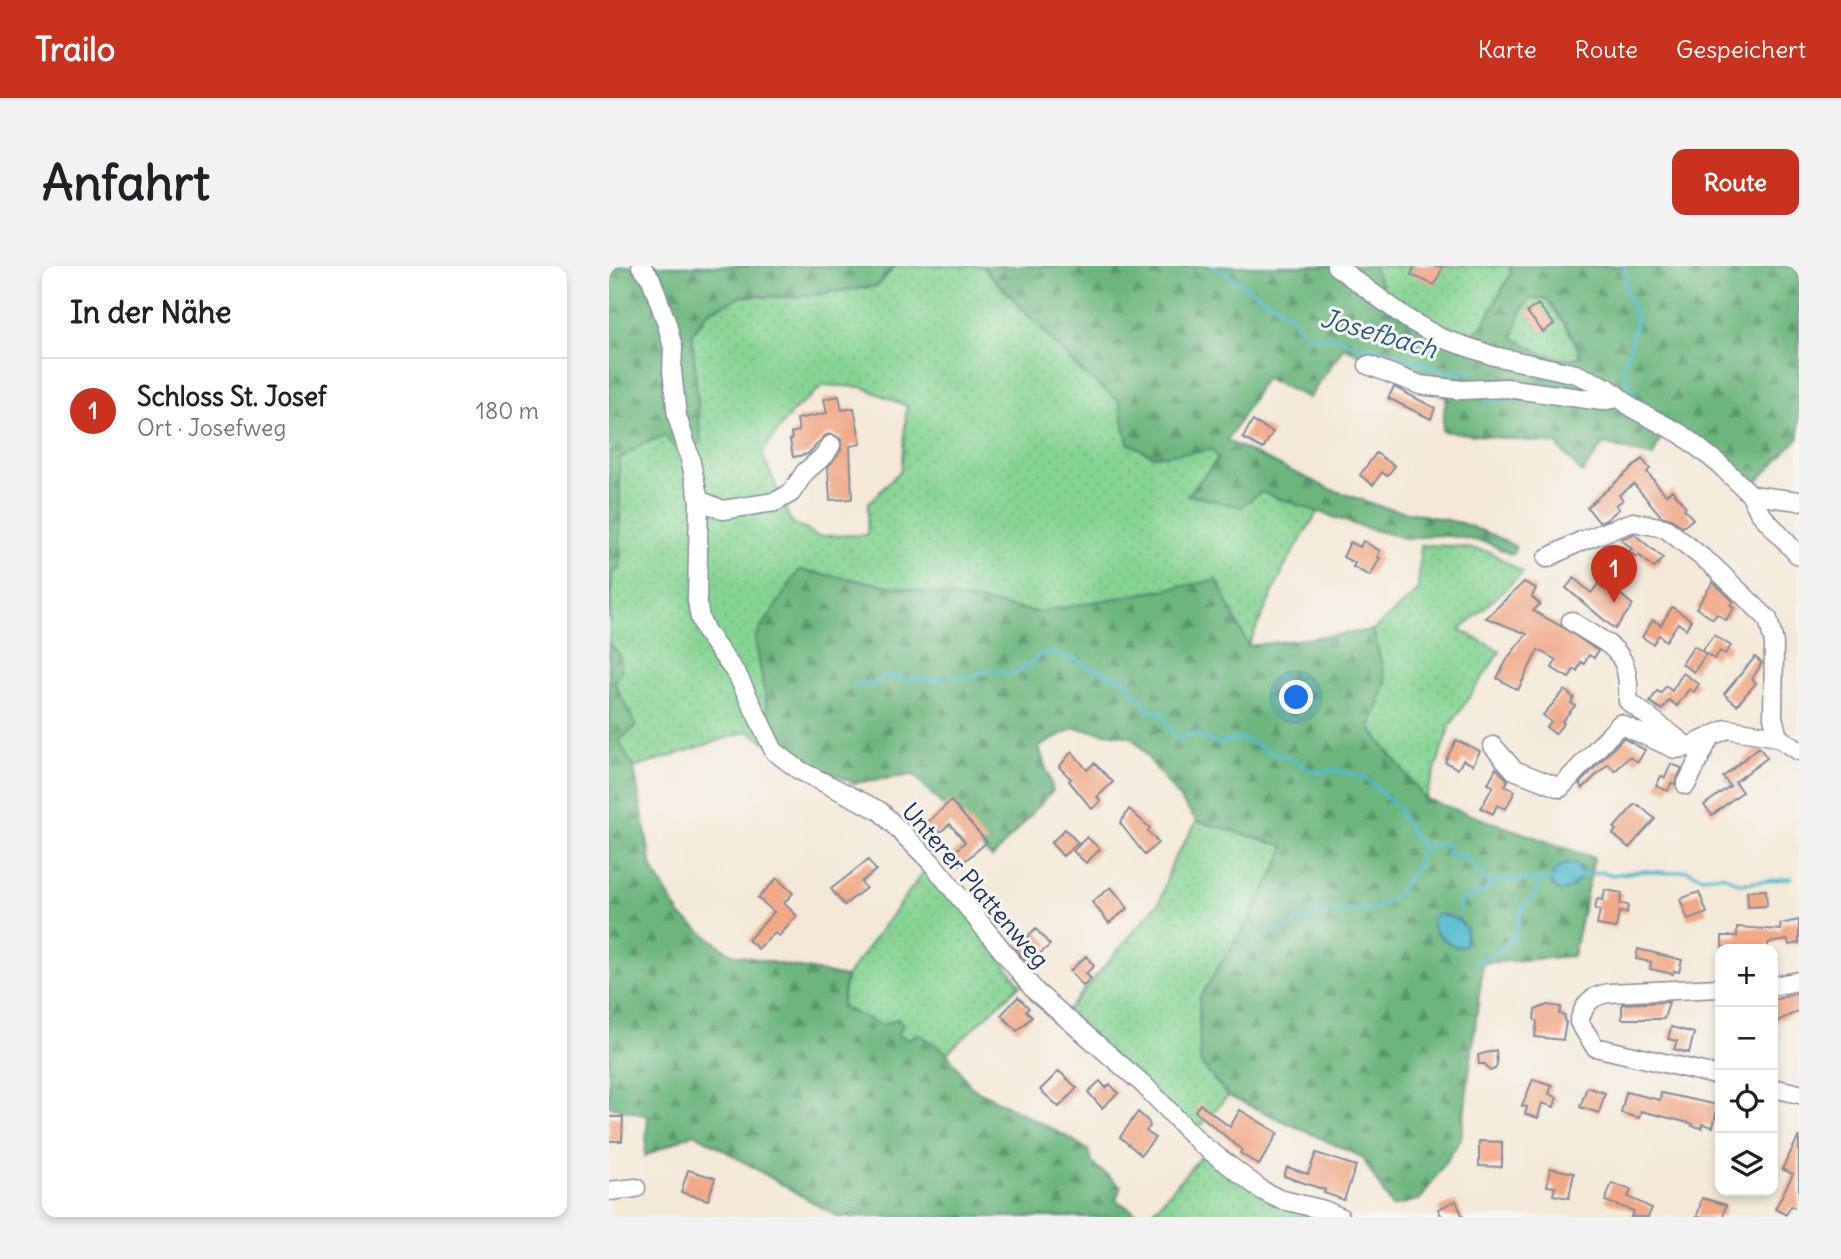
<!DOCTYPE html>
<html lang="de">
<meta charset="utf-8">
<style>
:root{--surface:#fff;--page:#f2f2f2;--text:#202124;--muted:#757577;--line:#e0e0e0;--accent:#c8321e}
body{margin:0;font-family:Delius,sans-serif;background:var(--page);color:var(--text)}
.controls{position:absolute;right:21px;bottom:21px;display:grid;overflow:hidden;border-radius:14px;box-shadow:0 4px 10px #0003}
.controls button{width:63px;height:63px;display:grid;place-items:center;padding:0;border:0;border-bottom:2px solid var(--line);background:var(--surface);color:var(--text);font:35px sans-serif}
.you{position:absolute;left:688px;top:432px;width:24px;height:24px;margin:-18px;border:5px solid #fff;border-radius:50%;background:#1a73e8;box-shadow:0 0 0 10px #1a73e833}
.badge{display:grid;place-items:center;width:46px;height:46px;border-radius:50%;background:var(--accent);color:#fff;font-size:23px;font-weight:700}
.pin{position:absolute;translate:-50% -58px;filter:drop-shadow(0 2px 4px #0008)}
.pin::after{content:'';position:absolute;top:37px;width:24px;height:21px;background:inherit;clip-path:polygon(0 0,100% 0,50% 100%)}
.list{margin:0;padding:0;list-style:none}
h2{display:flex;justify-content:space-between;align-items:center;height:91px;margin:0;padding:0 28px;font-size:30px}
h2 small{font-size:23px;font-weight:400;color:var(--muted)}
.list li{display:grid;grid-template-columns:46px 1fr auto;gap:21px;align-items:center;box-sizing:border-box;height:105px;padding:0 28px;border-top:2px solid var(--line)}
.list b{display:block;font-size:26px;white-space:nowrap}
.list p{margin:0;font-size:23px;white-space:nowrap;color:var(--muted)}
.list em{font-size:23px;font-style:normal;color:var(--muted)}
.icon{flex:none;width:38px;height:38px;fill:none;stroke:currentColor;stroke-width:2;stroke-linecap:round;stroke-linejoin:round}
.map{position:relative;flex:none;width:1190px;height:951px;overflow:hidden;border-radius:14px}
header{display:flex;align-items:center;gap:42px;box-sizing:border-box;height:98px;padding:0 35px;background:var(--accent);color:#fff}
header strong{font-size:33px}
nav{display:flex;gap:38px;margin-inline-start:auto;font-size:24px}
.intro{display:flex;align-items:center;justify-content:space-between;box-sizing:border-box;height:168px;padding:0 42px}
h1{margin:0;font-size:49px}
.button{padding:18px 32px;border-radius:14px;background:var(--accent);color:#fff;font-size:24px;font-weight:700}
main{display:flex;gap:42px;padding:0 42px}
aside{flex:1;background:var(--surface);border-radius:14px;box-shadow:0 4px 10px #0003}
.map>svg:first-child{display:block}
.grass{fill:url(#grass-dots);stroke:#508278;stroke-width:2;fill-rule:evenodd}
.forest{fill:url(#forest-firs);stroke:#44726e;stroke-width:2;fill-rule:evenodd}
.water{fill:url(#water-ripples);stroke:#367596;stroke-width:2}
.lines{fill:none;stroke-linecap:round;stroke-linejoin:round}
.stream{stroke:#52bbcf;stroke-width:3.5}
.building{fill:#f1a987}
.minor-casing{stroke:#888c9b;stroke-width:21}
.minor{stroke:#fff;stroke-width:18}
.labels{text-anchor:middle;dominant-baseline:central;stroke-width:6;stroke-linejoin:round;paint-order:stroke}
.street-label{font-size:24px;fill:#1b2f5e;stroke:#f6f6f2}
.water-label{font-size:26px;font-style:italic;fill:#2c5980;stroke:#f6f6f2}
</style>
<header>
<strong>Trailo</strong>
<nav><a>Karte</a><a>Route</a><a>Gespeichert</a></nav>
</header>
<div class="intro"><h1>Anfahrt</h1><a class="button">Route</a></div>
<main>
<aside>
<h2>In der Nähe<small></small></h2>
<ul class="list">
<li><span class="badge">1</span><div><b>Schloss St. Josef</b><p>Ort · Josefweg</p></div><em>180 m</em></li>
</ul>
</aside>
<div class="map">
<svg width="1190" height="951" viewBox="0 0 1190 951">
<defs>
<pattern id="grass-dots" width="8" height="8" patternUnits="userSpaceOnUse" patternTransform="scale(1.75)"><rect width="8" height="8" fill="#86d493"/><path d="M2 2h.1M6 6h.1" fill="none" stroke="#73b681" stroke-width="1.8" stroke-linecap="round"/></pattern>
<pattern id="forest-firs" width="22" height="20" patternUnits="userSpaceOnUse" patternTransform="scale(1.75)"><rect width="22" height="20" fill="#6cb67d"/><path d="M5 1l3.5 6h-7zM16 11l3.5 6h-7z" fill="#58946a"/></pattern>
<pattern id="water-ripples" width="26" height="14" patternUnits="userSpaceOnUse" patternTransform="scale(1.75)"><rect width="26" height="14" fill="#52bbcf"/><path d="M2 4q2-2 4 0t4 0M15 11q2-2 4 0t4 0" fill="none" stroke="#4398ab"/></pattern>
</defs>
<rect width="100%" height="100%" fill="#f6f6f2"/>
<filter id="ink" filterUnits="userSpaceOnUse"><feTurbulence type="fractalNoise" baseFrequency=".0143" numOctaves="2"/><feDisplacementMap in="SourceGraphic" scale="14" xChannelSelector="R" yChannelSelector="G"/><feConvolveMatrix kernelMatrix="1 2 1 2 8 2 1 2 1" color-interpolation-filters="sRGB"/></filter>
<filter id="wash" filterUnits="userSpaceOnUse"><feTurbulence type="fractalNoise" baseFrequency=".00686" numOctaves="4" result="noise"/><feDisplacementMap in="SourceGraphic" scale="28" xChannelSelector="R" yChannelSelector="G"/><feGaussianBlur stdDeviation="1.57" result="paint"/><feColorMatrix in="noise" values="0 0 0 0 0 0 0 0 0 0 0 0 0 0 0 0 0 1.4 0 .05"/><feComposite in="paint" operator="in"/></filter>
<g filter="url(#wash)">
<rect width="100%" height="100%" fill="#f4e9d8"/>
<!-- grass -->
<path class="grass" d="M286,0H373L474,107L511,135L519,177L545,190L603,184L609,193L580,228L652,226L709,245L677,298L639,380L608,314L429,346L190,304L165,481L139,465L25,502L9,475L27,460L5,415L12,390L0,378L3,308L12,300L10,193L38,176L57,169L92,176L83,68L100,45L134,30L185,31L268,20ZM215,119L253,121L298,140L292,204L259,238L258,269L209,270L182,256L153,187L182,147Z
M764,0H901L902,7L873,61L854,75L775,26Z
M936,32C952,50 964,68 972,90C947,99 925,84 903,71L911,48L920,33Z
M812,279L845,280L881,286L914,307L851,364L891,385L841,460L816,533L761,462L777,417L764,364L809,325Z
M588,555L676,580L668,601L643,648L590,733L591,796L619,830L587,865L631,908L700,940L694,951H539L595,887L453,750L551,635L563,597Z
M322,596L411,719L338,787L310,768L299,773L289,769L232,740L237,711Z"/>
<!-- forest -->
<path class="forest" d="M0,0H286L268,20L185,31L134,30L99,45L83,68L92,176L69,187L56,170L38,176L10,193L12,300L3,308L0,357Z
M373,0H764L775,26L854,75L874,60L902,7L901,0H1190V171L1144,220L1058,157L1044,191L995,178L973,207L947,178L833,165L837,131L735,81L700,132L656,112L618,175L721,223L770,240L852,257L884,269L907,281L903,289L879,277L849,271L828,269L799,273L750,260L652,226L632,241L579,229L609,193L603,184L545,190L519,177L510,135L474,107ZM936,32C952,50 964,68 972,90C947,99 925,84 904,71L911,48L920,33Z
M190,304L429,346L608,314L639,380L764,364L777,417L761,462L816,533L985,592L964,690L874,697L852,873L812,933L783,941L753,891L619,830L591,796L590,733L643,648L668,601L676,580L588,555L523,471L465,462L430,481L444,524L383,592L305,509L244,517L165,481L146,372Z
M0,378L12,390V408L5,416L27,460L10,475L25,502L43,602L71,649L122,688L237,711L232,741L273,759L288,753L294,758L289,769L299,773L310,768L338,787L362,821L461,872L479,884L484,898L512,920L507,934L534,951H229L85,867L36,890L39,850L0,840Z"/>
<!-- water -->
<path class="water" d="M966,597L973,610L963,622L951,626L942,619L944,606L954,599Z
M829,648L849,653L857,662L856,680L847,681C836,674 822,668 823,652Z"/>
<g class="lines">
<!-- stream -->
<path class="stream" d="M604,0L680,48L699,71H726L742,78L770,83L836,106L863,105
M1015,0L1017,23L1028,55L1015,100L1018,114L1028,135
M877,135L909,132
M244,420L263,419L276,411L319,414L367,410L380,404L407,408L431,389L444,387L470,394L478,400L517,414L524,427L535,434L539,445L550,446L569,473L584,468L609,478L631,472L666,488L687,495L703,505L713,506L724,503L758,513L788,542L810,578L814,580L837,578L840,581L838,587L841,591L853,588L878,615C901,614 923,615 946,613
M971,610L992,606L1003,609L1033,605L1061,607L1077,604L1094,611L1113,609L1132,618L1182,612
M851,645L852,635L875,626L884,615
M660,667C682,659 705,648 728,645C737,644 747,645 756,644C788,640 805,608 814,580
M866,697L888,686L904,673L914,642L926,630L932,613"/>
</g>
<g id="blocks">
<!-- building -->
<path class="building" d="M805,0H834L826,19L802,9Z
M929,38L945,58L934,66L918,46Z
M785,121L826,142L822,153L779,132Z
M230,130L233,144L245,142L252,178L241,180L243,233L221,234L219,201L232,184V173L223,168L217,169L199,188L184,191L181,174L183,173L182,167L190,165L188,153L218,147L215,133Z
M643,155L664,166L654,183L634,172Z
M767,187L786,200L778,210L773,206L764,219L751,209Z
M1033,193L1041,203L1038,206L1057,229L1063,224L1077,241L1075,243L1084,253L1074,261L1062,253L1052,250L1025,218L1010,229L1014,234L1007,239L1010,243L997,254L990,256L978,241Z
M1025,268L1054,292L1045,302L1030,289L1027,291L1020,285L1023,283L1012,273Z
M754,275L771,285L768,291L771,292L761,310L744,301L746,297L734,291L741,276L751,281Z
M965,312L982,327L993,313L1024,339L1006,363L957,322Z
M915,316L927,322L923,331L931,338L924,345L952,360L989,385L985,392L980,389L975,398L972,396L968,405L965,403L960,412L943,402L947,394L929,384L909,424L888,412L900,390L918,368L877,352Z
M1104,316L1124,335L1121,339L1125,342L1117,354L1108,348L1104,353L1087,342Z
M1063,341L1082,354L1077,363L1069,357L1057,375L1050,369L1044,378L1033,371L1044,354L1052,359Z
M1105,369L1122,380L1116,388L1111,385L1105,393L1093,385Z
M1085,380L1097,388L1085,406L1073,398Z
M1146,391L1153,397L1143,413L1147,417L1128,439L1115,428Z
M1074,407L1090,418L1085,426L1080,423L1068,440L1060,434L1053,444L1041,436L1048,425L1052,427L1057,420L1063,425Z
M956,424L965,432L962,437L966,440L953,455L955,457L946,468L937,461L942,456L934,449Z
M1014,472L1036,484L1029,496L1020,491L1006,505L999,498L974,522L970,518Z
M847,474L871,485L864,499L854,494L849,503L836,496Z
M1150,481L1158,492L1126,516L1133,526L1103,549L1095,539L1121,520L1114,511Z
M463,485L478,504L485,497L504,516L488,531L492,535L483,543L460,515L462,513L450,501Z
M1062,498L1073,502L1066,518L1062,517L1059,525L1047,520L1052,510L1056,512Z
M887,502L899,514L896,520L906,525L897,543L888,539L884,548L872,542L884,520L879,518Z
M342,535L378,576L351,599L342,589L356,576L341,558L324,572L314,560Z
M1026,538L1029,540L1030,539L1046,553L1020,582L1004,568L1007,564L1005,562Z
M520,543L541,562L539,565L549,577L536,589L511,557Z
M456,563L469,577L454,590L442,577Z
M478,571L491,583L477,597L464,585Z
M259,594L267,604L252,616L257,622L235,639L222,623Z
M168,612L184,627L175,637L188,650L170,670L166,667L149,683L139,674L165,646L149,632Z
M502,621L519,642L500,657L483,636Z
M996,624L1013,627L1011,638L1019,639L1018,647L1010,646L1007,662L988,659L991,644L986,643L988,633L994,634Z
M1157,624L1158,640L1139,641L1138,625Z
M1090,626L1098,647L1079,654L1071,633Z
M1190,654V677L1180,679L1179,674L1159,677V683L1113,681V670H1128V661L1172,664L1171,658Z
M427,663L441,679L419,698L406,682Z
M1029,683L1073,694L1070,706L1065,705L1064,708L1041,703L1042,696L1027,693Z
M477,690L485,700L477,707L482,713L474,720L461,705Z
M1190,727V745L1164,757V734Z
M409,731L420,742L417,745L423,751L408,765L392,749Z
M1060,736L1055,753H1013V738Z
M938,739L952,741L950,748L956,749L955,755L957,756L954,774L926,771L928,756L925,753L926,744Z
M1062,761L1085,767L1080,787L1065,783L1068,775L1059,773Z
M887,784L888,799L886,803L881,805L876,798H870L869,789Z
M450,805L468,822L450,841L431,824Z
M924,813L943,819L940,828L948,831L945,841L933,837L929,852L916,848L918,841L913,840Z
M491,815L497,822L501,818L509,827L493,842L479,826Z
M978,821L996,827L990,847L971,841Z
M1017,826L1051,834L1052,827L1109,839L1104,861L1093,858V862L1083,860L1084,858L1032,845L1030,852L1012,847Z
M591,838L621,861L631,844L669,867L650,899L631,887L633,884L586,845Z
M529,846L539,855L541,860L537,865L546,872L532,889L511,871Z
M0,851H14L13,875H0Z
M1190,870V944L1182,940L1177,949L1166,943L1184,908L1173,903Z
M870,875L893,876V901L870,900Z
M707,887L747,900L735,934L715,927L716,924L675,910L678,901L699,908Z
M941,902L965,907L960,932L944,929L946,921L938,920Z
M79,904L106,912L99,934L72,926Z
M1003,917L1022,924L1019,931L1043,942L1039,951H1022L1025,945L996,935Z
M1093,932L1117,939L1114,951H1088Z
M847,935L854,951H833L829,943Z"/>
</g>
</g>
<g filter="url(#ink)">
<use href="#blocks" fill-opacity="0" stroke="#888c9b" stroke-width="2"/>
<g class="lines">
<!-- minor casing -->
<g class="minor-casing">
<path id="minor" d="M32,0L42,13L58,58L64,82L63,105L68,150L81,192L90,234L88,335L91,352L97,366L129,410L165,485L190,504L271,545L322,596L426,725L534,818L592,878L654,925L670,933L715,944L731,951
M727,0L800,54L832,72L885,90L967,108L999,122L1023,142L1072,168L1110,198L1142,229L1150,246L1190,290
M759,99L811,119L853,124L897,122L993,135L1010,132
M1142,229L1190,235
M90,234L114,244L166,236L182,227L196,206L216,189L222,179
M938,292L972,275L1024,256L1056,262L1103,299L1159,353L1165,377L1164,451L1169,471
M962,355C1002,381 1022,382 1019,435L1079,481
M884,480L905,504L951,522L1011,458L1066,483L1079,481L1118,463L1169,471L1190,485
M1077,519L1101,471
M1164,720L1190,715
M1111,722L1000,727C981,730 975,738 970,756L986,781L1111,810
M1164,822L1190,828
M0,925L27,922"/>
</g>
<!-- minor -->
<use href="#minor" class="minor"/>
</g>
</g>
<g class="labels">
<!-- street labels -->
<g class="street-label">
<text transform="translate(367 619) rotate(49)">Unterer Plattenweg</text>
</g>
<!-- water labels -->
<g class="water-label">
<text transform="translate(770 67) rotate(16)">Josefbach</text>
</g>
</g>
</svg>
<div class="controls">
<button>+</button>
<button>−</button>
<button><svg class="icon" aria-label="locate" viewBox="0 0 24 24"><circle cx="12" cy="12" r="6"/><path d="M12 2v4M12 18v4M2 12h4M18 12h4"/></svg></button>
<button><svg class="icon" aria-label="layers" viewBox="0 0 24 24"><path d="M12 4l9 5-9 5-9-5zM3 14l9 5 9-5"/></svg></button>
</div>
<div class="you"></div>
<div class="pin badge" style="left:1005px;top:337px">1</div>
</div>
</main>
